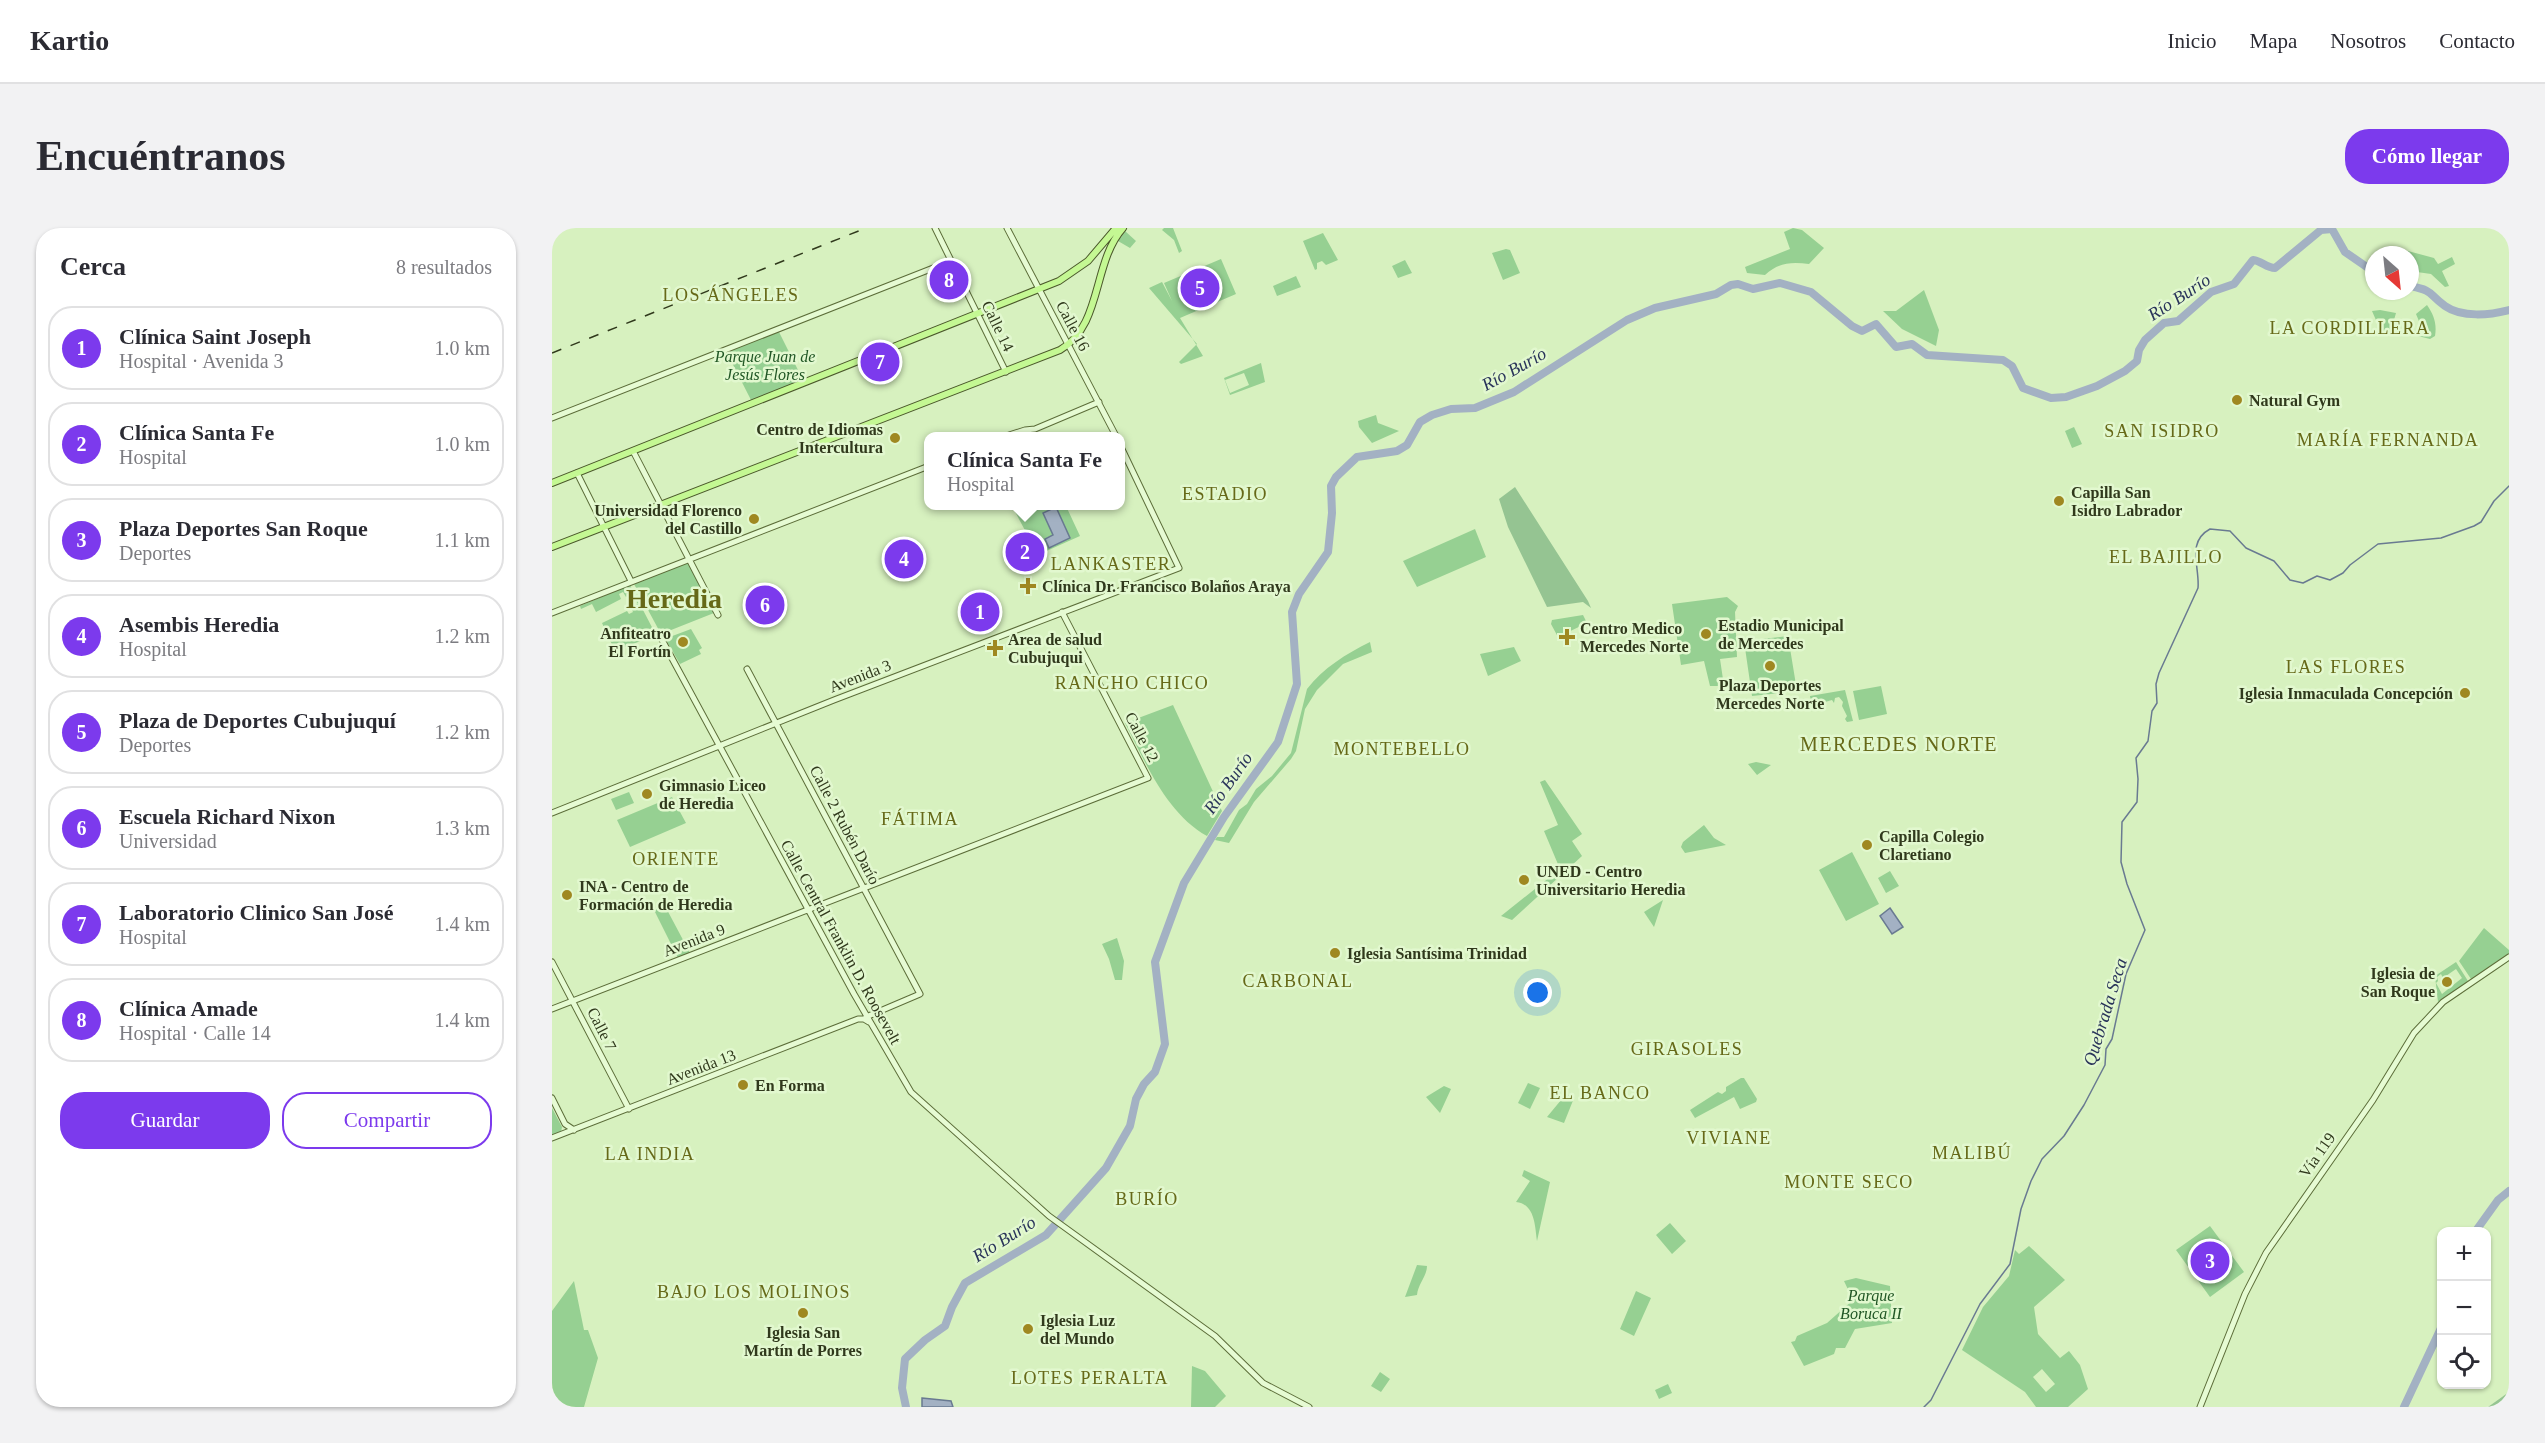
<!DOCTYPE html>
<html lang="es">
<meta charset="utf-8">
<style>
:root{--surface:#fff;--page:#f2f2f3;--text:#2b2b33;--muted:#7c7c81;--line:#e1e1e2;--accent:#7c3aed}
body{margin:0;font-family:Georgia,serif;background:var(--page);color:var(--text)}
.controls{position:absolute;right:18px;bottom:18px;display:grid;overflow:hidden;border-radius:12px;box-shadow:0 2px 4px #0004}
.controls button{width:54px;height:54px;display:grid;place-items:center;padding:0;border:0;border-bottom:2px solid var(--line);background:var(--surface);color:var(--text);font:30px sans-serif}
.compass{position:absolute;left:1813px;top:18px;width:54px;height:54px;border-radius:50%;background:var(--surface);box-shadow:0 2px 4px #0004;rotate:153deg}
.you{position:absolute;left:986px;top:765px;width:21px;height:21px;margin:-15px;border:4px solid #fff;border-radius:50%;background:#1a73e8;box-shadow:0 0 0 9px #1a73e833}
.badge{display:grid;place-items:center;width:39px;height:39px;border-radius:50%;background:var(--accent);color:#fff;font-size:20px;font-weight:700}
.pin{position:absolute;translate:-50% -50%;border:3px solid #fff;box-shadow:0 2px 6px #0006}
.popup{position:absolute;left:372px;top:204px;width:201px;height:78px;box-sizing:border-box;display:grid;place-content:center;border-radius:12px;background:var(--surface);filter:drop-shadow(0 2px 4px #0005);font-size:20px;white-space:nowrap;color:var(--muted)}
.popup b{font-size:22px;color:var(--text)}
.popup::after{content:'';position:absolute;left:50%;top:100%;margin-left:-12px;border:12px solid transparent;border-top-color:var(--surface)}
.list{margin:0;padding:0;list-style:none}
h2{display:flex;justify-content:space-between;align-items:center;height:78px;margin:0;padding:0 24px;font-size:26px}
h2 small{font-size:20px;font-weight:400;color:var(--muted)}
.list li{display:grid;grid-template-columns:39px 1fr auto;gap:18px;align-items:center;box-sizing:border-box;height:84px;margin:0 12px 12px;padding:0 12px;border:2px solid var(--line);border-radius:24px}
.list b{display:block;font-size:22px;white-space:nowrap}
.list p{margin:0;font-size:20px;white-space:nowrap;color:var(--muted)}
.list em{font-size:20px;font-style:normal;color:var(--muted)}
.actions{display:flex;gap:12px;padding:18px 24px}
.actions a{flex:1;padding:14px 0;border:2px solid var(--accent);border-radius:24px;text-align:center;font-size:21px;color:var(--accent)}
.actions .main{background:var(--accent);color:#fff}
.icon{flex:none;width:33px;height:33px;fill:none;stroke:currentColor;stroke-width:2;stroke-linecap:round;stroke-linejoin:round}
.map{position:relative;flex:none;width:1957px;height:1179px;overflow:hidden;border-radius:24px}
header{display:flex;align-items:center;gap:36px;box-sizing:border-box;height:84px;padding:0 30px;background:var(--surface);border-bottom:2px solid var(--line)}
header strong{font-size:28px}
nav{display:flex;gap:33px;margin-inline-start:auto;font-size:21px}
.intro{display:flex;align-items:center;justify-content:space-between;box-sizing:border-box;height:144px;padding:0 36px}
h1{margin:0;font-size:42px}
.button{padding:15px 27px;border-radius:24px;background:var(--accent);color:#fff;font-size:21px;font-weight:700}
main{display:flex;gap:36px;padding:0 36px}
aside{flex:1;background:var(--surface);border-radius:24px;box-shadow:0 2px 4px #0004}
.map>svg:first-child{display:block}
.green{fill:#96d092;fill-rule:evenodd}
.cemetery{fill:#95c492}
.water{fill:#a3b1c3;stroke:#697a91;stroke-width:1.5}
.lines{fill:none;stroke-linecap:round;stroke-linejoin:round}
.stream{stroke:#697a91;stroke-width:1.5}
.river{stroke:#a3b1c3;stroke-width:8}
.secondary-casing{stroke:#5c6d39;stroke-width:7}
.primary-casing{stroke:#4b582b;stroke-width:8}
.secondary{stroke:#e6fbd3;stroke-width:5}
.primary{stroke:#c4f893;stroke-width:6}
.rail{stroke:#30391c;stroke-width:1.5;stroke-dasharray:10 10;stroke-linecap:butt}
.poi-dot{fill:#9f8821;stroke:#e2f8cf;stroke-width:2}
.labels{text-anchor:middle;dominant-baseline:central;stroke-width:5;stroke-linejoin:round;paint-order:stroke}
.street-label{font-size:16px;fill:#30391c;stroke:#e2f8cf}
.park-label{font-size:16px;font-style:italic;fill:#215725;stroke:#e2f8cf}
.poi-label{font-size:16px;font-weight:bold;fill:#30391c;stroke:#e2f8cf;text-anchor:start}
.neighbourhood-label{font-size:18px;letter-spacing:1.5px;fill:#666918;stroke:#e2f8cf}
.water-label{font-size:18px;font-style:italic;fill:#2a355a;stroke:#e2f8cf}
.quarter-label{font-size:20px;letter-spacing:1.5px;fill:#666918;stroke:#e2f8cf}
.town-label{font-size:28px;font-weight:bold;fill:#666918;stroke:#e2f8cf}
</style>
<header>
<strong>Kartio</strong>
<nav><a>Inicio</a><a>Mapa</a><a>Nosotros</a><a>Contacto</a></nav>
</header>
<div class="intro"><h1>Encuéntranos</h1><a class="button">Cómo llegar</a></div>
<main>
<aside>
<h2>Cerca<small>8 resultados</small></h2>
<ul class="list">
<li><span class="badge">1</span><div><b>Clínica Saint Joseph</b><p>Hospital · Avenida 3</p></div><em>1.0 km</em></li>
<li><span class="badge">2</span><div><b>Clínica Santa Fe</b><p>Hospital</p></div><em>1.0 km</em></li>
<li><span class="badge">3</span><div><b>Plaza Deportes San Roque</b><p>Deportes</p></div><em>1.1 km</em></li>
<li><span class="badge">4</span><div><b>Asembis Heredia</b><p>Hospital</p></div><em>1.2 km</em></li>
<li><span class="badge">5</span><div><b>Plaza de Deportes Cubujuquí</b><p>Deportes</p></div><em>1.2 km</em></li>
<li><span class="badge">6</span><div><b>Escuela Richard Nixon</b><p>Universidad</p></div><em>1.3 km</em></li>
<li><span class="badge">7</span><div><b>Laboratorio Clinico San José</b><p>Hospital</p></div><em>1.4 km</em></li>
<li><span class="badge">8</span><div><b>Clínica Amade</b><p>Hospital · Calle 14</p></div><em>1.4 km</em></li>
</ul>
<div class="actions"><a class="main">Guardar</a><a>Compartir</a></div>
</aside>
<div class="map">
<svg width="1957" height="1179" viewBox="0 0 1957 1179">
<rect width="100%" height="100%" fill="#d7f1bf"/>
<!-- green -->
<path class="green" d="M612,0H621L630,23L627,25L622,12L610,2Z
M1241,0L1250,2L1272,20L1257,36C1240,34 1227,34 1213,47L1195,45L1193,39L1238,21L1232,4Z
M573,3L584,13L578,20L566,13Z
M771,5L786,32L774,37L770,33L765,35V41L763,42L751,13Z
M954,21L958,22L968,45L951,52L940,25Z
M1856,23L1882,30L1886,36L1900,29L1903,36L1890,43L1897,58L1893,59L1879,46L1858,43Z
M669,31L684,66L628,90L651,128L629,136L627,134L645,116L597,60L610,54L620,73L612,55Z
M853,32L860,45L846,50L840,38Z
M744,48L749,59L725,68L721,58Z
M1372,62L1387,102L1384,118L1350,101L1331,83H1344Z
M1875,77C1882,87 1885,96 1883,108L1878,111L1866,108L1869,98L1864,86Z
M1828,82L1844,85L1838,106H1830L1820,83Z
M226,102L251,152L199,172L174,123Z
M709,135L713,154L678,167L672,150ZM692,145L697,157L678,165L673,152Z
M824,187L826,195L847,203L820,215L807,199L806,193Z
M1522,199L1530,216L1520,220L1513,203Z
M460,278H514L528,308L490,325L484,323Z
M923,301L934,329L865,359L851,333Z
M136,334L162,385L109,406L82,356Z
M78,357L104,407L63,423L50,395L75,383L77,386L81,384L79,380L86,376L80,365L74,369L71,364L67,366L69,371L44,384L40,376L29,381L28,378Z
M1175,369L1186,378L1183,384L1185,429L1168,431L1172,458H1158L1152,433L1129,437L1120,376Z
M1031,387L1035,395L1006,409L999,396L1000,392Z
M139,401L150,420L147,422L149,426L128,436L114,412L115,410Z
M1236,408L1245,463L1200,468L1192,413Z
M818,414L820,424L791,436L765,462L753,481L744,523L739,531L702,574L677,615L663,612L665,609H672L687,582L695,576L704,561L720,548L739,525L755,461C771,440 794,426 818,414Z
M962,419L969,433L936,448L928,426Z
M1329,458L1335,486L1307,492L1301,463Z
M1293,462L1301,493L1295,494L1293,491L1295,488L1290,478L1291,474L1287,469L1283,470L1282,475L1280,472L1266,476V471L1260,472V484L1258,468Z
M621,477L670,583L655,608C614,585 594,535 573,495Z
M1204,534L1219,537L1205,547L1196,536Z
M993,552L1030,606L1020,613L1030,628L960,692L949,688L1008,641L992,603L1006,597L988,554Z
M77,564L82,575L64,582L59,571Z
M120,569L134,595L78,619L65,592Z
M1152,597L1162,610L1174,617L1133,625L1129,619L1131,614Z
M1300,624L1327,676L1294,693L1267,642Z
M1338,643L1347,658L1334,665L1326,650Z
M1111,672L1102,699L1092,684Z
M113,678L138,725L126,730L102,682Z
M1932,700L1957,722V725L1919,751L1907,733Z
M565,710L572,733L570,752H563L557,731L550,716Z
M1904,734L1916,753L1886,774L1883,748ZM1904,741L1910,750L1890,766L1884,755L1886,753L1885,749L1889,746L1891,750Z
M1189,850H1192L1205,871L1204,874L1188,881L1182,869L1143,890L1138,882L1166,864L1170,866L1174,863V859Z
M976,855L988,860L978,881L966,875Z
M892,858L899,861L888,885L874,869Z
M1014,866L1022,870L1012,895L995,889Z
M0,880L10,899L9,904L0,908Z
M972,942L998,954L985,1013C983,998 983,976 964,974L978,953L970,948Z
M1118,995L1134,1013L1120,1026L1104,1007Z
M1658,998L1692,1044L1658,1069L1624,1022Z
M1477,1018L1513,1052L1482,1079L1486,1106L1508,1130L1517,1123L1528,1137L1536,1161L1516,1179H1484L1473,1164L1410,1122L1431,1079L1457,1048L1463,1022L1467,1026ZM1490,1141L1503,1156L1494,1164L1481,1149Z
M865,1037L875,1038C875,1048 866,1056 865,1067L853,1069Z
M1304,1050L1338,1058L1340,1095L1303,1101L1293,1120H1284L1282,1126L1252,1138L1239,1114L1243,1113L1245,1108L1275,1095L1301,1072L1292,1053Z
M22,1053L32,1102H36L46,1130L32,1179H0V1083Z
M1084,1063L1099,1070L1082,1108L1068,1101Z
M640,1138L653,1143L674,1168L663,1179H639Z
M828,1144L838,1151L829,1164L819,1158Z
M1116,1156L1120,1165L1107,1171L1103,1162Z"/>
<!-- cemetery -->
<path class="cemetery" d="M963,259L1036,373L1039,380L1031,374L995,379L956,299L947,271Z
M1957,1164V1179H1936Z"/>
<!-- water -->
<path class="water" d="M504,279L518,310L497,320L493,311L501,307L491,285Z
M1338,680L1351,699L1340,706L1328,688Z
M370,1170L399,1173L401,1179H370Z"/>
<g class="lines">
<!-- stream -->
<path class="stream" d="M1372,1179L1379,1172L1428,1076L1458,1036L1469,981L1479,953L1490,931L1512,908L1532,877L1553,837L1554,821L1560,811L1574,746L1593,702L1575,656L1569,634L1570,594L1585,574L1586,551L1584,530L1596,513L1600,483L1605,475L1604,456L1607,445L1646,360C1648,339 1634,314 1658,301L1678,303L1694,320L1722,333L1738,352L1751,355L1765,348L1778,352L1791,345L1798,337L1826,316L1889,310L1922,298L1929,294L1942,273L1957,258"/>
<!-- river -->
<path class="river" d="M1858,58C1883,63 1875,65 1893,78C1910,90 1938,87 1957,82
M1923,1004L1946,972L1957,963
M354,1179L350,1160L353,1131L373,1112L393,1098L400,1079L413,1055L494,1007L554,940L578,898L584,871L592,856L603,844L613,816L603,734L632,655L672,589L726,514L745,456L740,384L747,366L776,324L780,285L779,258L784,249L805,229L845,223L855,217L868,194L880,187L899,181L923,180L962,164L1075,92L1103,80L1164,66L1179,57L1186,56L1201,61L1228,55L1259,64L1300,98L1310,103L1324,96L1344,119L1360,116L1375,127L1451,132L1460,138L1471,160L1499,170L1514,169L1545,158L1573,143L1585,133L1587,122L1593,112L1612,95L1626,93L1659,64L1682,56L1701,32C1710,33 1714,40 1723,40L1769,2L1780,1L1793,24L1822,44
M1852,1179L1890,1098"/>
<!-- secondary casing -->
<g class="secondary-casing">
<path id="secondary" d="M383,0L454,144
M455,0L564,208
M0,190L399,33
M454,208L473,202L483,201L547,174
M81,223L166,387
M25,245L79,353
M0,385L377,238
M109,410L302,766L359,864L497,988L663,1108L711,1155L757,1179
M195,441L368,766L314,789
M0,585L282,472L627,340L569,219
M0,734L77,881
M0,781L596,550L510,384
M0,870L13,896L22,902
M0,910L306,791H312L317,794
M1648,1179L1693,1066L1714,1025L1821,872L1862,805L1891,774L1957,729"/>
</g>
<!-- primary casing -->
<g class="primary-casing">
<path id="primary" d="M0,255L507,53L536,33L564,0
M0,319L508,122C551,97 540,35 571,0"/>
</g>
<!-- secondary -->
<use href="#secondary" class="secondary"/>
<!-- primary -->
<use href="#primary" class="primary"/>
<!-- rail -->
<path class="rail" d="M0,125L314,0"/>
</g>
<!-- markers -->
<g class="poi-dot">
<circle cx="1685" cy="172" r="6"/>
<circle cx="343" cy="210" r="6"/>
<circle cx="1507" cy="273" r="6"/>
<circle cx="202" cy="291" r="6"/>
<path d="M473 349h6v6h6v6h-6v6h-6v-6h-6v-6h6z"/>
<circle cx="1154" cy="406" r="6"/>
<path d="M1012 400h6v6h6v6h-6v6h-6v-6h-6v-6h6z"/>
<circle cx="131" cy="414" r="6"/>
<path d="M440 411h6v6h6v6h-6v6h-6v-6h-6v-6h6z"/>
<circle cx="1218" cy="438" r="6"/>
<circle cx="1913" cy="465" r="6"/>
<circle cx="95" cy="566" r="6"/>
<circle cx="1315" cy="617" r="6"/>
<circle cx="972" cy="652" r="6"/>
<circle cx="15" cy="667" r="6"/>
<circle cx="783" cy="725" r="6"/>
<circle cx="1895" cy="754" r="6"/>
<circle cx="191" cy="857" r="6"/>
<circle cx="251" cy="1085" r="6"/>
<circle cx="476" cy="1101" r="6"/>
</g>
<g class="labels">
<!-- street labels -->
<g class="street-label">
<text transform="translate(446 98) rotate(64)">Calle 14</text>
<text transform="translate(521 98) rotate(62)">Calle 16</text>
<text transform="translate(308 448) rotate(-21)">Avenida 3</text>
<text transform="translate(590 509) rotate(62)">Calle 12</text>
<text transform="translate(293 597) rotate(62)">Calle 2 Rubén Darío</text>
<text transform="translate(142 712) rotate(-21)">Avenida 9</text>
<text transform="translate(289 714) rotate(61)">Calle Central Franklin D. Roosevelt</text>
<text transform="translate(50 801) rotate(63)">Calle 7</text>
<text transform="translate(149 839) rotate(-21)">Avenida 13</text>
<text transform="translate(1765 927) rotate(-55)">Vía 119</text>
</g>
<!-- park labels -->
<g class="park-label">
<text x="213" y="128">Parque Juan de<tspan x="213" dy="18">Jesús Flores</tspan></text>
<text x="1319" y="1067">Parque<tspan x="1319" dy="18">Boruca II</tspan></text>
</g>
<!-- poi labels -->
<g class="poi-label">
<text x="1697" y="172">Natural Gym</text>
<text x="331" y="201" text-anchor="end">Centro de Idiomas<tspan x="331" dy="18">Intercultura</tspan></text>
<text x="1519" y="264">Capilla San<tspan x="1519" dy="18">Isidro Labrador</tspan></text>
<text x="190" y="282" text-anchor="end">Universidad Florenco<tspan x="190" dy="18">del Castillo</tspan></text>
<text x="490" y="358">Clínica Dr. Francisco Bolaños Araya</text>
<text x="1166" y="397">Estadio Municipal<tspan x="1166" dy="18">de Mercedes</tspan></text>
<text x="1028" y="400">Centro Medico<tspan x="1028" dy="18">Mercedes Norte</tspan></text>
<text x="119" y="405" text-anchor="end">Anfiteatro<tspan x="119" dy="18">El Fortín</tspan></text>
<text x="456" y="411">Area de salud<tspan x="456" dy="18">Cubujuqui</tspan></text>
<text x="1218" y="457" text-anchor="middle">Plaza Deportes<tspan x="1218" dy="18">Mercedes Norte</tspan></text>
<text x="1901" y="465" text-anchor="end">Iglesia Inmaculada Concepción</text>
<text x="107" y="557">Gimnasio Liceo<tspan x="107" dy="18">de Heredia</tspan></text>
<text x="1327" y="608">Capilla Colegio<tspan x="1327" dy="18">Claretiano</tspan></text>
<text x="984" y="643">UNED - Centro<tspan x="984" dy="18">Universitario Heredia</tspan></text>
<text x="27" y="658">INA - Centro de<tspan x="27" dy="18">Formación de Heredia</tspan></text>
<text x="795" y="725">Iglesia Santísima Trinidad</text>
<text x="1883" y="745" text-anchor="end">Iglesia de<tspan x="1883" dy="18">San Roque</tspan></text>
<text x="203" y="857">En Forma</text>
<text x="488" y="1092">Iglesia Luz<tspan x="488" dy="18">del Mundo</tspan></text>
<text x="251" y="1104" text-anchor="middle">Iglesia San<tspan x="251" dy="18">Martín de Porres</tspan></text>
</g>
<!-- neighbourhood labels -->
<g class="neighbourhood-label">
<text x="179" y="67">LOS ÁNGELES</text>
<text x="1798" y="100">LA CORDILLERA</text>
<text x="1610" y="203">SAN ISIDRO</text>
<text x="1836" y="212">MARÍA FERNANDA</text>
<text x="673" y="266">ESTADIO</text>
<text x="1614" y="329">EL BAJILLO</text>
<text x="559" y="336">LANKASTER</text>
<text x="1794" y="439">LAS FLORES</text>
<text x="580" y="455">RANCHO CHICO</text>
<text x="850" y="521">MONTEBELLO</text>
<text x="368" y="591">FÁTIMA</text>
<text x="124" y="631">ORIENTE</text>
<text x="746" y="753">CARBONAL</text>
<text x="1135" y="821">GIRASOLES</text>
<text x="1048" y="865">EL BANCO</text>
<text x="1177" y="910">VIVIANE</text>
<text x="1420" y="925">MALIBÚ</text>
<text x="98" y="926">LA INDIA</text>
<text x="1297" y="954">MONTE SECO</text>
<text x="595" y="971">BURÍO</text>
<text x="202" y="1064">BAJO LOS MOLINOS</text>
<text x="538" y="1150">LOTES PERALTA</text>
</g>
<!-- water labels -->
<g class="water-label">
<text transform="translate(1627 69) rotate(-33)">Río Burío</text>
<text transform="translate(962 141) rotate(-29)">Río Burío</text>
<text transform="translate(676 555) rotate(-55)">Río Burío</text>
<text transform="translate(1553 784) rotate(-73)">Quebrada Seca</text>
<text transform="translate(452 1011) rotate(-32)">Río Burío</text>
</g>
<!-- quarter labels -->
<g class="quarter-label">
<text x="1347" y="516">MERCEDES NORTE</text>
</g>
<!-- town labels -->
<g class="town-label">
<text x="122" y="370">Heredia</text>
</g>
</g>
</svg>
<div class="controls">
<button>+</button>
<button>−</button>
<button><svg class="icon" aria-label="locate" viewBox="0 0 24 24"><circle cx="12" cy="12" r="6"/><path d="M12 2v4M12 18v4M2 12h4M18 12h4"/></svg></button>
</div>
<svg class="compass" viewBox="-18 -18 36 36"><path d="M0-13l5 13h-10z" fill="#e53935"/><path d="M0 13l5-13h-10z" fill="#7c7c81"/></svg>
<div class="you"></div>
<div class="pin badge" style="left:428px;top:384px">1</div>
<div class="pin badge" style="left:473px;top:324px">2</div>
<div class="popup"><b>Clínica Santa Fe</b>Hospital</div>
<div class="pin badge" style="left:1658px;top:1033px">3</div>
<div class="pin badge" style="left:352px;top:331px">4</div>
<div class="pin badge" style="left:648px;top:60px">5</div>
<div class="pin badge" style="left:213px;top:377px">6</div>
<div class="pin badge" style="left:328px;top:134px">7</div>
<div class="pin badge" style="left:397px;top:52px">8</div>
</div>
</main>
